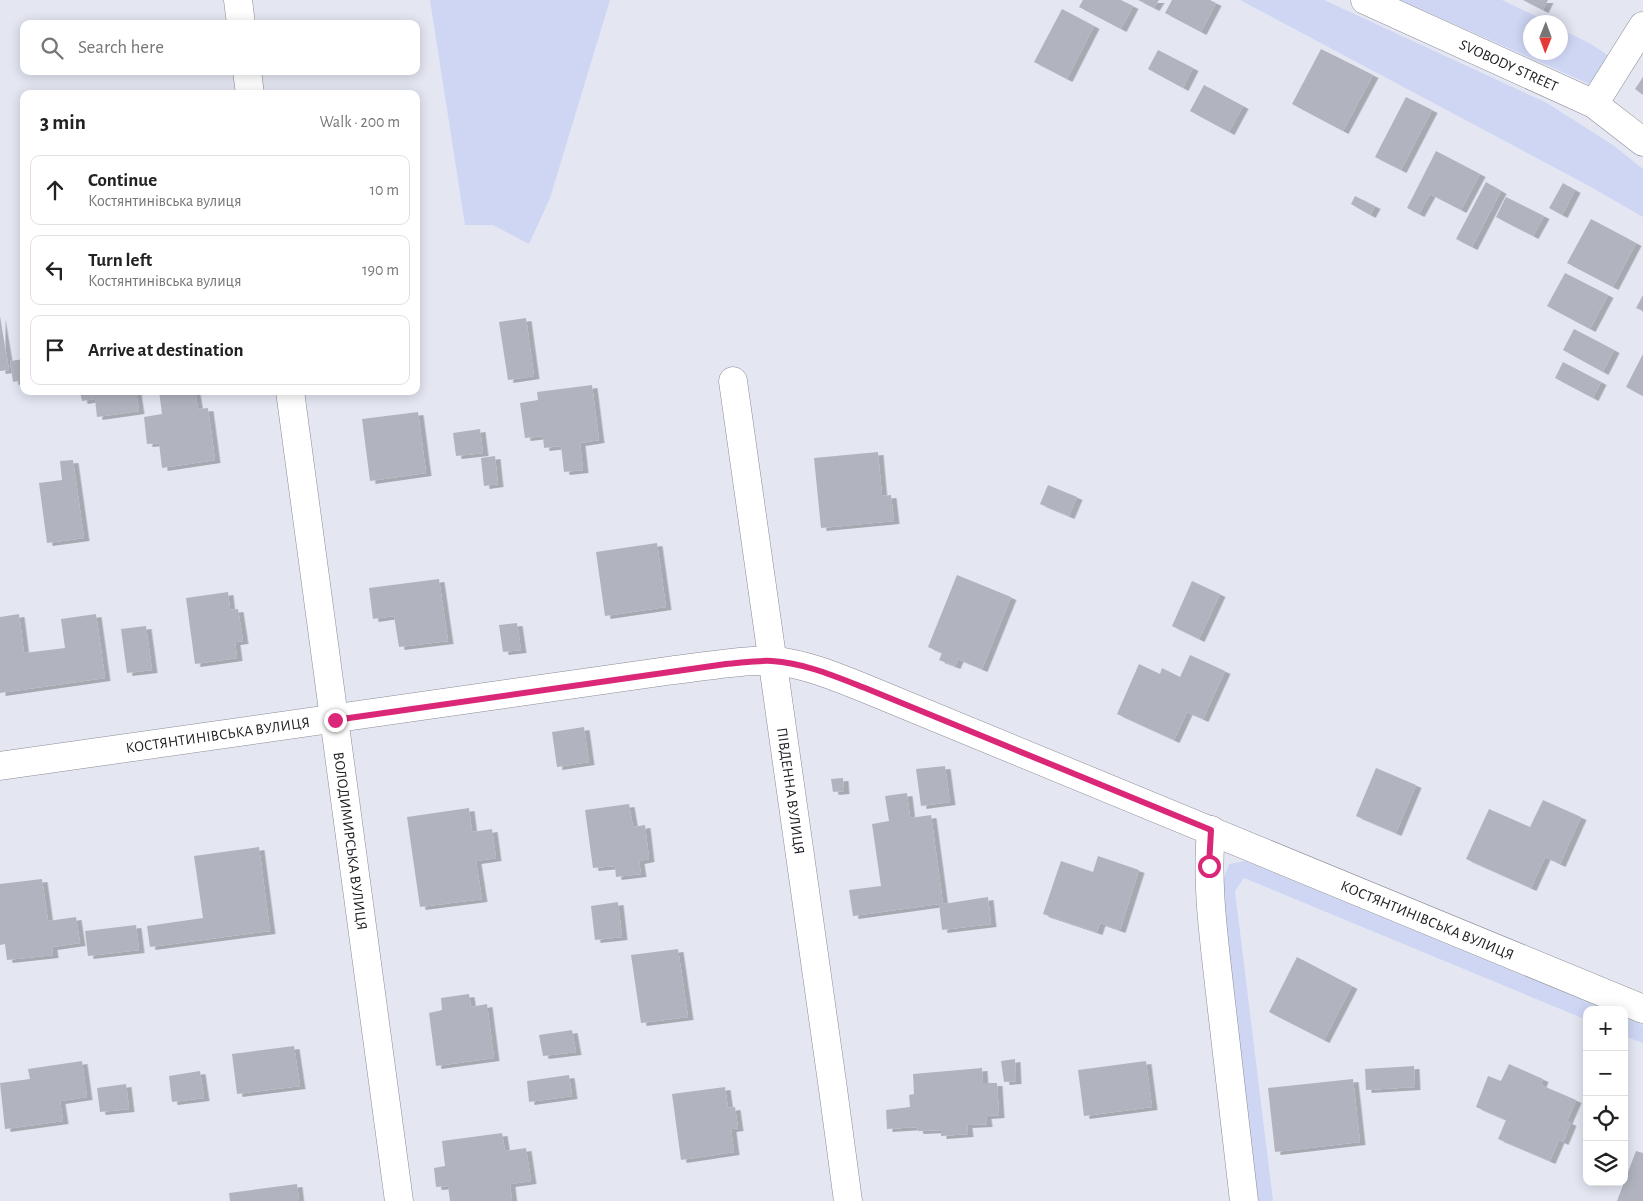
<!DOCTYPE html>
<meta charset="utf-8">
<style>
:root{--surface:#fff;--page:#f6f6f6;--text:#222;--muted:#767676;--line:#e0e0e0}
body{margin:0;font-family:"Alegreya Sans",sans-serif;background:var(--page);color:var(--text)}
.controls{position:absolute;right:15px;bottom:15px;display:grid;overflow:hidden;border-radius:10px;box-shadow:0 2px 12px #0003}
.controls button{width:45px;height:45px;display:grid;place-items:center;padding:0;border:0;border-bottom:1px solid var(--line);background:var(--surface);color:var(--text);font:25px sans-serif}
.compass{position:absolute;left:1523px;top:15px;width:45px;height:45px;border-radius:50%;background:var(--surface);box-shadow:0 2px 12px #0003;rotate:181deg}
.stop{position:absolute;width:15px;height:15px;margin:-11px;border:4px solid #db2777;border-radius:50%;background:#fff}
.stop.end{background:#db2777;border-color:#fff;box-shadow:0 1px 5px #0008}
.list{margin:0;padding:0;list-style:none}
h2{display:flex;justify-content:space-between;align-items:center;height:65px;margin:0;padding:0 20px;font-size:21px}
h2 small{font-size:16px;font-weight:400;color:var(--muted)}
.list li{display:grid;grid-template-columns:32px 1fr auto;gap:15px;align-items:center;box-sizing:border-box;height:70px;margin:0 10px 10px;padding:0 10px;border:1px solid var(--line);border-radius:10px}
.list b{display:block;font-size:19px;white-space:nowrap}
.list p{margin:0;font-size:16px;white-space:nowrap;color:var(--muted)}
.list em{font-size:16px;font-style:normal;color:var(--muted)}
.icon{flex:none;width:28px;height:28px;fill:none;stroke:currentColor;stroke-width:2;stroke-linecap:round;stroke-linejoin:round}
.map{position:relative;flex:none;width:1643px;height:1201px;overflow:hidden}
.search{position:absolute;background:var(--surface);box-shadow:0 2px 12px #0003;left:20px;top:20px;width:400px;height:55px;display:flex;align-items:center;gap:12px;box-sizing:border-box;padding:0 18px;border-radius:10px;color:var(--muted);font-size:19px}
.panel{position:absolute;background:var(--surface);box-shadow:0 2px 12px #0003;left:20px;top:90px;width:400px;height:305px;border-radius:10px}
.map>svg:first-child{display:block}
.green{fill:#cfd6f4}
.building{fill:#b1b4be;filter:url(#shadow)}
.lines{fill:none;stroke-linecap:round;stroke-linejoin:round}
.minor-casing{stroke:#8a8c96;stroke-width:29}
.minor{stroke:#fff;stroke-width:28}
.route{stroke:#db2777;stroke-width:6}
.labels{text-anchor:middle;dominant-baseline:central;stroke-width:4.5;stroke-linejoin:round;paint-order:stroke}
.street-label{font-size:15px;fill:#202125;stroke:#f2f4fd}
</style>
<div class="map">
<svg width="1643" height="1201" viewBox="0 0 1643 1201">
<defs>
<filter id="shadow"><feDropShadow dx="5.5" dy="3" stdDeviation="0" flood-color="#0004"/></filter>
</defs>
<rect width="100%" height="100%" fill="#e4e7f2"/>
<!-- green -->
<path class="green" d="M430,0H610L550,198L529,244L493,225H465Z
M1240,0H1324L1547,103L1613,145L1643,169V217L1591,187Z
M1400,0H1502L1548,22H1530V52H1560L1561,29L1591,44L1609,56L1589,84Z
M1245,861L1607,1010H1587V1020L1244,878L1235,891L1273,1201H1252L1221,886L1229,864Z
M1624,1017L1643,1025V1043L1624,1036Z"/>
<!-- building -->
<path class="building" d="M1083,0H1121L1133,6L1121,29L1079,7Z
M1138,0H1159L1154,8Z
M1172,0H1210L1216,3L1201,32L1165,13Z
M1523,0H1548L1543,10Z
M1062,9L1094,26L1067,79L1034,62Z
M1321,49L1373,75L1343,131L1292,104Z
M1158,50L1193,68L1183,88L1148,69Z
M1643,77V95L1635,89Z
M1204,85L1243,106L1229,132L1190,111Z
M1406,97L1432,110L1401,170L1375,157Z
M1436,151L1480,174L1461,210L1430,194L1419,214L1407,208Z
M1486,182L1501,191L1472,247L1456,239Z
M1563,183L1575,190L1562,215L1549,208Z
M1355,196L1375,206L1370,215L1351,204Z
M1506,197L1544,216L1533,236L1496,217Z
M1591,219L1636,243L1613,287L1567,263Z
M1565,273L1608,295L1590,329L1547,306Z
M1643,295V311L1636,308Z
M0,316L9,370L0,371Z
M526,318L534,376L508,380L499,322Z
M1574,329L1614,350L1603,372L1563,350Z
M1643,354V396L1626,387Z
M24,359V380L13,382L10,361Z
M1563,362L1601,382L1593,398L1555,378Z
M592,385L599,440L580,443L583,470L564,472L561,446L544,448L543,436L525,438L520,403L538,400L537,392Z
M80,391H136L139,411L97,417L95,399L82,401Z
M159,391H195L198,409L208,408L215,460L162,468L159,443L147,444L144,417L162,414Z
M418,412L426,473L370,481L362,419Z
M480,429L483,453L456,456L453,433Z
M878,452L882,496L891,495L894,521L821,528L814,458Z
M495,456L498,484L484,486L481,458Z
M73,460L84,538L47,543L39,483L62,480L60,461Z
M1048,485L1077,497L1069,516L1040,504Z
M657,543L666,607L605,616L596,552Z
M957,575L1011,597L982,669L958,659L955,666L939,660L942,653L928,647Z
M439,579L448,641L399,647L394,616L373,619L369,588Z
M1192,581L1220,594L1199,639L1172,626Z
M228,592L230,610L238,609L243,641L235,642L237,658L195,664L186,598Z
M19,614L24,653L65,648L61,619L96,614L105,678L0,693V617Z
M517,623L521,650L503,652L499,625Z
M146,626L152,670L127,673L121,629Z
M1190,655L1225,671L1203,719L1187,712L1174,740L1117,714L1139,664L1160,674L1162,668L1180,677Z
M584,727L589,762L557,767L552,732Z
M945,766L950,802L921,806L916,769Z
M1376,768L1416,785L1396,833L1356,816Z
M843,778L844,791L833,792L831,779Z
M907,793L910,818L931,815L943,904L988,897L991,924L942,930L939,904L853,916L849,890L881,886L872,824L889,821L885,796Z
M1543,800L1581,817L1560,864L1545,857L1531,888L1466,859L1489,809L1530,827Z
M629,804L633,827L645,825L649,859L639,861L641,874L616,877L615,866L593,868L585,810Z
M469,808L472,832L492,829L496,858L476,861L482,899L420,907L407,817Z
M259,847L270,931L150,947L147,926L203,918L194,856Z
M1098,856L1139,870L1120,930L1100,923L1097,932L1043,914L1061,861L1093,872Z
M42,879L48,921L76,917L80,943L52,947L53,955L7,960L5,944L0,945V884Z
M618,902L622,937L595,940L591,906Z
M136,925L139,950L88,956L85,931Z
M678,949L688,1017L641,1023L631,955Z
M1297,957L1352,986L1324,1040L1269,1012Z
M469,994L471,1007L487,1004L494,1058L436,1066L429,1013L442,1010L441,998Z
M572,1030L576,1052L543,1056L539,1035Z
M294,1046L300,1086L237,1094L232,1054Z
M1015,1059L1016,1081L1004,1082L1001,1061Z
M82,1061L87,1097L60,1101L63,1121L5,1129L0,1083L30,1079L28,1069Z
M1146,1061L1152,1107L1084,1116L1078,1070Z
M1509,1064L1543,1079L1541,1085L1576,1100L1567,1121L1571,1123L1563,1142L1559,1140L1550,1161L1498,1139L1506,1120L1476,1107L1488,1076L1501,1081Z
M1414,1066L1415,1087L1366,1090L1365,1069Z
M982,1068L983,1083H997L999,1115L986,1116L987,1124L967,1125L968,1134L941,1136V1130L918,1131L917,1127L887,1129L886,1110L910,1107L909,1095L914,1094L913,1074Z
M200,1071L204,1098L172,1102L169,1076Z
M569,1075L572,1096L529,1102L527,1081Z
M1353,1079L1360,1142L1275,1152L1268,1088Z
M126,1084L129,1109L100,1112L97,1088Z
M725,1087L728,1108L735,1107L738,1128L731,1129L734,1152L681,1160L672,1094Z
M502,1133L505,1151L526,1148L531,1181L510,1184L512,1201H450L448,1186L436,1187L434,1168L445,1166L442,1141Z
M1636,1151L1643,1153V1201H1617Z
M297,1184L299,1201H230L229,1193Z"/>
<g class="lines">
<!-- minor casing -->
<g class="minor-casing">
<g id="minor">
<path d="M238,0L241,24"/>
<path id="s1" d="M1365,0L1594,104L1643,142"/>
<path d="M247,71L250,94"/>
<path d="M1594,104L1643,26"/>
<path id="s2" d="M733,381L833,1089L848,1201"/>
<path id="s3" d="M290,391L399,1201"/>
<path id="s4" d="M0,766L674,670C705,667 743,659 774,661C807,664 839,678 869,690L1643,1009"/>
<path d="M1211,830C1206,884 1214,939 1220,993C1228,1062 1236,1132 1244,1201"/>
</g>
</g>
<!-- minor -->
<use href="#minor" class="minor"/>
</g>
<g class="lines">
<!-- route -->
<path class="route" d="M335,720L726,664C741,663 757,660 772,661C806,663 839,678 870,690L1211,830L1209,866"/>
</g>
<g class="labels">
<!-- street labels -->
<g class="street-label">
<text stroke="none"><textPath href="#s1" startOffset="158">SVOBODY STREET</textPath></text>
<text stroke="none"><textPath href="#s4" startOffset="220">КОСТЯНТИНІВСЬКА ВУЛИЦЯ</textPath></text>
<text stroke="none"><textPath href="#s2" startOffset="414">ПІВДЕННА ВУЛИЦЯ</textPath></text>
<text stroke="none"><textPath href="#s3" startOffset="454">ВОЛОДИМИРСЬКА ВУЛИЦЯ</textPath></text>
<text stroke="none"><textPath href="#s4" startOffset="1485">КОСТЯНТИНІВСЬКА ВУЛИЦЯ</textPath></text>
</g>
</g>
</svg>
<div class="controls">
<button>+</button>
<button>−</button>
<button><svg class="icon" aria-label="locate" viewBox="0 0 24 24"><circle cx="12" cy="12" r="6"/><path d="M12 2v4M12 18v4M2 12h4M18 12h4"/></svg></button>
<button><svg class="icon" aria-label="layers" viewBox="0 0 24 24"><path d="M12 4l9 5-9 5-9-5zM3 14l9 5 9-5"/></svg></button>
</div>
<svg class="compass" viewBox="-18 -18 36 36"><path d="M0-13l5 13h-10z" fill="#e53935"/><path d="M0 13l5-13h-10z" fill="#767676"/></svg>
<div class="stop" style="left:1209px;top:866px"></div>
<div class="stop end" style="left:335px;top:720px"></div>
<div class="search"><svg class="icon" aria-label="search" viewBox="0 0 24 24"><circle cx="10" cy="10" r="6"/><path d="M15 15l6 6"/></svg>Search here</div>
<section class="panel">
<h2>3 min<small>Walk · 200 m</small></h2>
<ul class="list">
<li><svg class="icon" aria-label="ahead" viewBox="0 0 24 24"><path d="M12 20V5M6 11l6-6 6 6"/></svg><div><b>Continue</b><p>Костянтинівська вулиця</p></div><em>10 m</em></li>
<li><svg class="icon" aria-label="left" viewBox="0 0 24 24"><path d="M17 20v-9H6M10 6l-5 5 5 5"/></svg><div><b>Turn left</b><p>Костянтинівська вулиця</p></div><em>190 m</em></li>
<li><svg class="icon" aria-label="arrive" viewBox="0 0 24 24"><path d="M6 21V4h12l-3 4 3 4H6"/></svg><div><b>Arrive at destination</b></div></li>
</ul>
</section>
</div>
